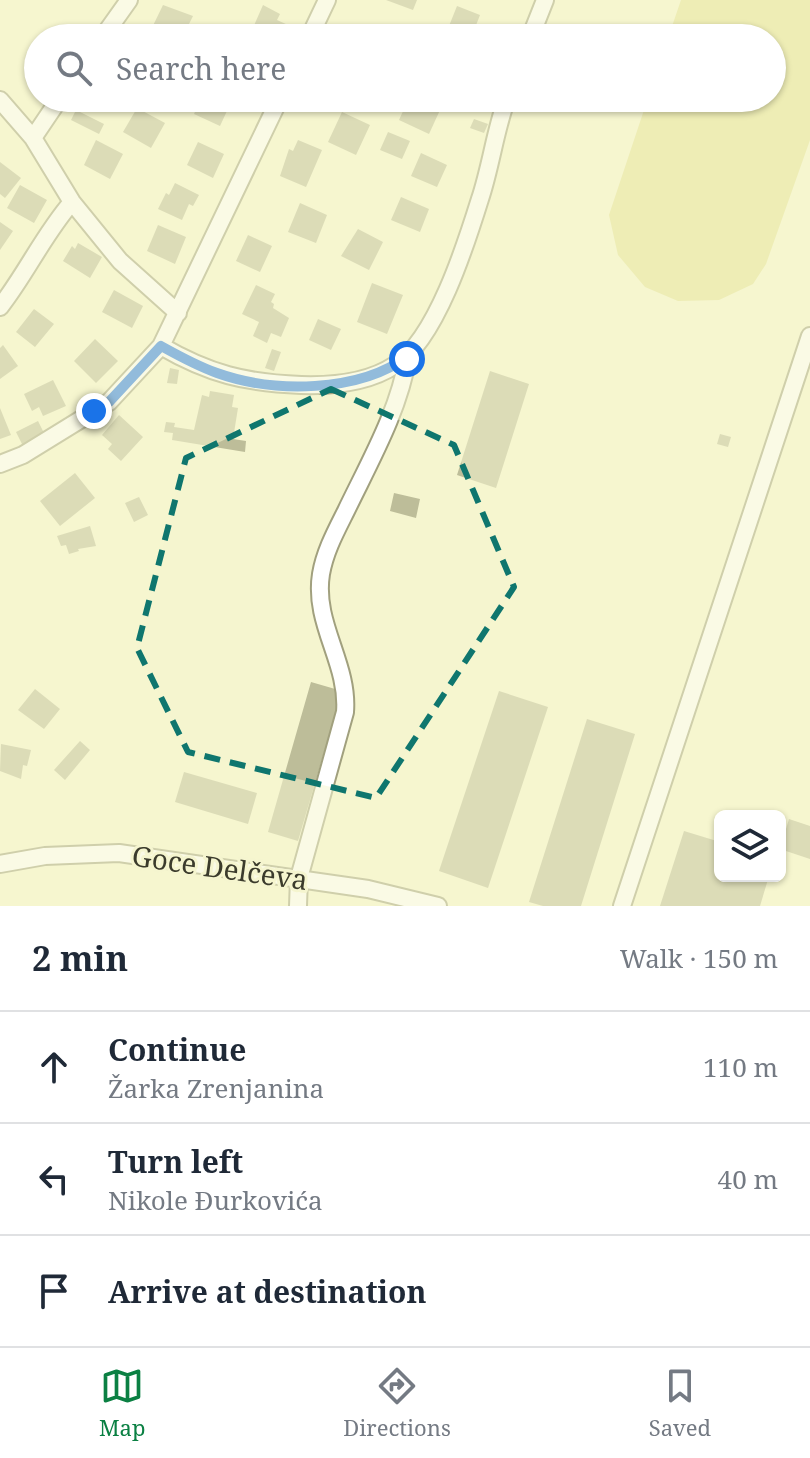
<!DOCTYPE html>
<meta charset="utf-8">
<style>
:root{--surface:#fff;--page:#f2f2f3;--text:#1f2937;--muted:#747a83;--line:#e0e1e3;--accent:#0b8043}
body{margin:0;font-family:"Noto Serif",serif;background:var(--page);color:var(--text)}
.controls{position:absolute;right:24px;bottom:24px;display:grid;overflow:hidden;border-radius:12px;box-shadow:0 2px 6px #0004}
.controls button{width:72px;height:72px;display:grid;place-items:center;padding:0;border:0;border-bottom:2px solid var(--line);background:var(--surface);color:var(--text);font:40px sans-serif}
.stop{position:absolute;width:24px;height:24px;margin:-18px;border:6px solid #1a73e8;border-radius:50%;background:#fff}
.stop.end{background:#1a73e8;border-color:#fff;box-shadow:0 2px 8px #0008}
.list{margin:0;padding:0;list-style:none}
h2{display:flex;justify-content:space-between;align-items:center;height:104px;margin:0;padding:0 32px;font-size:34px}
h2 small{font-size:26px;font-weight:400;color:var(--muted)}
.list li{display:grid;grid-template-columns:52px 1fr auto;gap:24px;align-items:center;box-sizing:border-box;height:112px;padding:0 32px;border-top:2px solid var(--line)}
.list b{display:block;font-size:30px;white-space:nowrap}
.list p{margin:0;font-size:26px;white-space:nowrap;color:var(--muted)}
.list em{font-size:26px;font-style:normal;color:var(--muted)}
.icon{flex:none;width:44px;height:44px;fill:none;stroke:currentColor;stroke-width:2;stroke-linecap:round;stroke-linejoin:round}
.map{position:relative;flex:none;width:810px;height:906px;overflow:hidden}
.search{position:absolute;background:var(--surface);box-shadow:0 2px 6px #0004;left:24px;right:24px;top:24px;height:88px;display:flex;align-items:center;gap:20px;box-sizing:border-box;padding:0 28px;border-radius:44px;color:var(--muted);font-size:30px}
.sheet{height:440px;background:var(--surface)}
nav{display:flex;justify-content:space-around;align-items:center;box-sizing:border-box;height:112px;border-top:2px solid var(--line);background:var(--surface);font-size:22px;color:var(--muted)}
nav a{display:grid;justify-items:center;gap:4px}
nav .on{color:var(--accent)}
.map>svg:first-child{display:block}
.green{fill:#e4e295}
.building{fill:#bdbd99}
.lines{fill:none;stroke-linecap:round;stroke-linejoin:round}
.minor-casing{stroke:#a1a07e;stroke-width:20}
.minor{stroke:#fff;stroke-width:16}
.route{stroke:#1a73e8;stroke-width:10}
.marked{fill:none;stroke:#0f766e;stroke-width:6;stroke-dasharray:16 10;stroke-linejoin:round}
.labels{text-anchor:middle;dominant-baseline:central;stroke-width:6;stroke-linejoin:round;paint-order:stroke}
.street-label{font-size:28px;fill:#3b3b2c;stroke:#f5f5cf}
</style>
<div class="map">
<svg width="810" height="906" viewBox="0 0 810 906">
<rect width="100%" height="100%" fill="#f5f5cf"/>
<!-- green -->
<path class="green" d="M681,0H810V140L766,264L753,284L719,300L678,301L645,287L618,255L609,215L648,98H772V38H668Z"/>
<!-- building -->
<path class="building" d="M386,0H417L413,10Z
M163,5L193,16L182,38H147Z
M263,5L280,14L277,20L288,25L281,38H270L252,30Z
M457,6L480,15L471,38H463L447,31Z
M386,27L410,38H381Z
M338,31L354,38H335Z
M201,98H233L220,126L194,114Z
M409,98H415L440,110L429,134L399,120Z
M137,108L165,123L151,148L123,132Z
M76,110L104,124L99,134L71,120Z
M342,112L370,125L356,155L328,142Z
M474,119L488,124L484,133L470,128Z
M388,132L410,141L402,159L380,150Z
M96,140L123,154L110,179L84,165Z
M298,140L322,150L306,187L280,176L289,149L293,151Z
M198,142L224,154L213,178L187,165Z
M421,153L447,165L437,187L411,176Z
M0,162L21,178L5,198L0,194Z
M175,183L199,195L193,206L189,204L182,220L158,209L166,193L169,195Z
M20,185L47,200L34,223L7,208Z
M401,197L429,209L420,232L391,220Z
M300,203L327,215L316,243L288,232Z
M0,222L13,231L0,250Z
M158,225L186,237L175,264L147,251Z
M358,229L383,242L369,270L341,256Z
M248,235L272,246L260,272L236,261Z
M78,243L102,257L90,278L63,261L72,246L75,249Z
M372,283L403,295L387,334L357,322Z
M256,285L275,294L271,302L274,304L273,308L289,318L281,337L271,333L267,343L253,336L259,322L242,314Z
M114,290L143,306L132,328L102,312Z
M34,309L54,324L35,347L16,332Z
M318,319L341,329L331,350L309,340Z
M95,339L118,361L96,383L74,361Z
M3,345L18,366L0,379V348Z
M272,349L281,352L274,371L265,368Z
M170,368L179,370L177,384L167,383Z
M490,371L529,384L496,488L457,475Z
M53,380L66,406L43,416L39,407L32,411L24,394Z
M210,391L234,395L232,407L238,408L233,439L246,441L245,452L172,440L173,433L164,432L166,422L175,423L174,427L194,430L202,395L209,397Z
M0,408L11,435L0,439Z
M119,415L143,437L121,461L108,449L112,444L102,435Z
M38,421L45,435L23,446L16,432Z
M720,434L731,437L728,447L717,444Z
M75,473L95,498L60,526L40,501Z
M394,493L420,499L416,518L390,511Z
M139,497L148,515L134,522L125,503Z
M90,526L96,546L78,549L79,551L69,554L66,545L61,546L57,536Z
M311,682L342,691L298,841L268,832Z
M35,689L60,709L44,729L18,710Z
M499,691L548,707L488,888L439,871Z
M587,719L635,734L581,906H543L529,902Z
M80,741L90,750L65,780L54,770Z
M1,744L31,750L27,766L23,765L21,779L0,771Z
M184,772L257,793L248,824L175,802Z
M789,819L810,826V859L780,849Z
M684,831L720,842V876H769L760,906H660Z"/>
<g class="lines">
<!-- minor casing -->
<g class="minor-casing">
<path id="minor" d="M102,38L129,0
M309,38L327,0
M530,38L545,0
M0,100L33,138L72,202L120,261L178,313
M33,138L60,98
M0,307C26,274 44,234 72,202
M161,346C209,374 246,383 301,385C333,386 368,383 395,365C436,340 466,244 480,199C491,166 495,131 507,98
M0,464L23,455L109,402L161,346L280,98
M0,864L45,856L119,853L368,889L438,906
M298,906L299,878L345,712C349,663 313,624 321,574C325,551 336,531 346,511C370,461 399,411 408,356
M622,906L810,336"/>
</g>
<!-- minor -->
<use href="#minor" class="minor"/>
</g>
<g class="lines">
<!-- route -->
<path class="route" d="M94,411L109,402L161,346C179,356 197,366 217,373C273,393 359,393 408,356L407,359"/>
</g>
<!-- marked area -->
<path d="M0 0H810V906H0ZM331,389L454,445L514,587L376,798L188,752L137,648L186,458Z" fill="#f5f5cf" fill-opacity=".55" fill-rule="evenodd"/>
<path class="marked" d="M331,389L454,445L514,587L376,798L188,752L137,648L186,458Z"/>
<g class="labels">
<!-- street labels -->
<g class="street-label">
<text transform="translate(220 867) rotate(8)">Goce Delčeva</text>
</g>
</g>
</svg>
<div class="controls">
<button><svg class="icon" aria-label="layers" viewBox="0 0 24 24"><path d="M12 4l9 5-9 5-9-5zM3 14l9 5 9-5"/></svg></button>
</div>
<div class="stop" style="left:407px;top:359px"></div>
<div class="stop end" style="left:94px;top:411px"></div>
<div class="search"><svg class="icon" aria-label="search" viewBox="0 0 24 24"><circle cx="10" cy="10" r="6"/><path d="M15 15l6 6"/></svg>Search here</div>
</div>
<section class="sheet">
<h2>2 min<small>Walk · 150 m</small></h2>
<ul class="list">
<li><svg class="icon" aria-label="ahead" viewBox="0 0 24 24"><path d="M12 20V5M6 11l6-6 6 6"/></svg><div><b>Continue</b><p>Žarka Zrenjanina</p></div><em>110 m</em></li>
<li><svg class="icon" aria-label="left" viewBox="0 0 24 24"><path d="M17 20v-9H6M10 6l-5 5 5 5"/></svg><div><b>Turn left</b><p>Nikole Đurkovića</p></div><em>40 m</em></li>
<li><svg class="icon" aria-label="arrive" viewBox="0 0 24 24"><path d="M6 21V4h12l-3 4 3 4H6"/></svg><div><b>Arrive at destination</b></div></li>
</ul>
</section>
<nav>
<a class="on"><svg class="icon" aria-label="map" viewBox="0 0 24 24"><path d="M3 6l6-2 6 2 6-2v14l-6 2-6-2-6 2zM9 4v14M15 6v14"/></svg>Map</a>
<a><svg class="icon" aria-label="directions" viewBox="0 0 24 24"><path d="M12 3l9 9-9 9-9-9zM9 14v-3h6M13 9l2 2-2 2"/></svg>Directions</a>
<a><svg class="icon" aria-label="saved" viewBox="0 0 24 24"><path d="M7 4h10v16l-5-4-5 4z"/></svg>Saved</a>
</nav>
